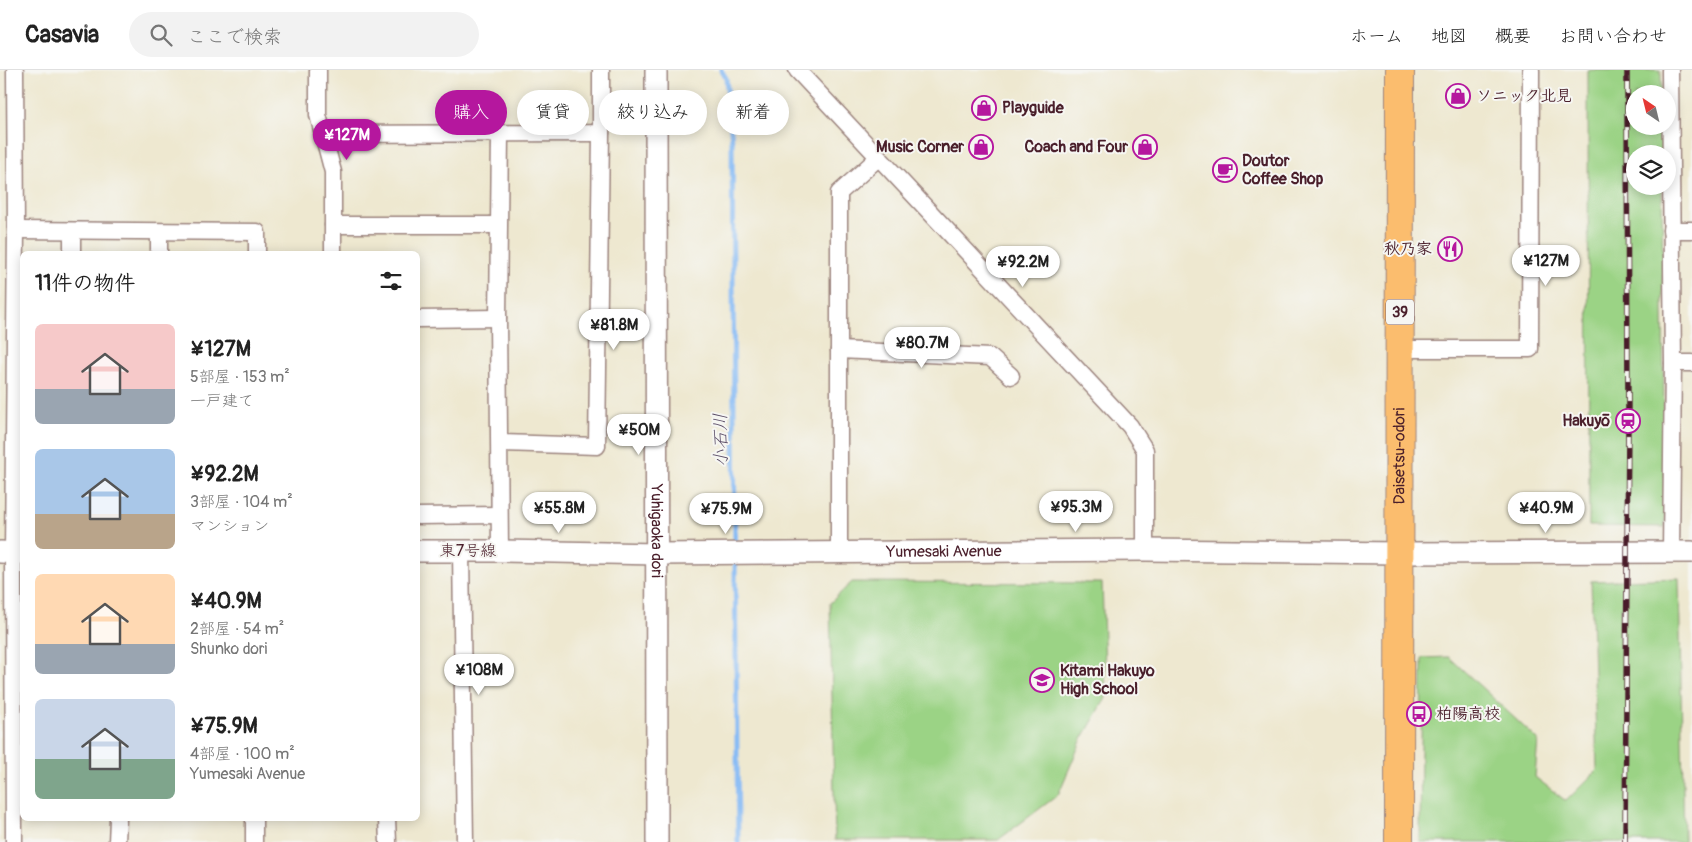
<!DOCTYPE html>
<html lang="ja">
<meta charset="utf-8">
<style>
:root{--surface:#fff;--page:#f2f2f2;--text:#222;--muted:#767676;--line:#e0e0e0;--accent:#b5179e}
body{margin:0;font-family:Pangolin,"Klee One",sans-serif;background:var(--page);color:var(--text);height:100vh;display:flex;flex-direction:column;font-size:19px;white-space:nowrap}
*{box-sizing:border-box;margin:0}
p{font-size:16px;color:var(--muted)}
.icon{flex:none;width:28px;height:28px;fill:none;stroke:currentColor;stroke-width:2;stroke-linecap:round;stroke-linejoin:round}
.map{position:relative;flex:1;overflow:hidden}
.drawer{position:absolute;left:20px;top:181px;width:400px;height:570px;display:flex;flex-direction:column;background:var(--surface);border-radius:8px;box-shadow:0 2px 12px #0003}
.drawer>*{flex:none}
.guide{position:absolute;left:435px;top:20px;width:475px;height:45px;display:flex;gap:10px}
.needle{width:32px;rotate:325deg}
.controls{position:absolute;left:1626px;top:15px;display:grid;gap:10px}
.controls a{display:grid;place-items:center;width:50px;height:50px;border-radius:50%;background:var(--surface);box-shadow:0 2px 12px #0003;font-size:25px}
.price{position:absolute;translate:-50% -42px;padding:0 11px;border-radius:18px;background:#fff;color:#222;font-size:16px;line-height:32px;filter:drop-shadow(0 1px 2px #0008)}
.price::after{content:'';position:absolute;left:50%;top:30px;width:15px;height:11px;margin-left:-8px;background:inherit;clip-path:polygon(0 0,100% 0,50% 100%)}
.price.active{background:var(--accent);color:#fff}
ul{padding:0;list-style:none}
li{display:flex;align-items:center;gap:15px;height:125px;padding:0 15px}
li span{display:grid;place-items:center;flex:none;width:140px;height:100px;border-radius:8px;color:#555}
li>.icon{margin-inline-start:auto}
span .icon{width:60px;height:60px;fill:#fffc;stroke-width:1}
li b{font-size:21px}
h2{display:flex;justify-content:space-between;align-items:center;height:60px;padding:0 15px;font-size:21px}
.chip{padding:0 18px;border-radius:22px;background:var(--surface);box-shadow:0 2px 12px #0003;font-size:18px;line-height:45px}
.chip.active{background:var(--accent);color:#fff}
header{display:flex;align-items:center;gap:30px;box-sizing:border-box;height:70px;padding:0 25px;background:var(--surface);border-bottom:1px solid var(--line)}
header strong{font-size:24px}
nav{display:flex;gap:28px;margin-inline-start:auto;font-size:18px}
.search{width:350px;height:45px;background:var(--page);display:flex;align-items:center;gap:12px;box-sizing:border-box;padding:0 18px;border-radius:28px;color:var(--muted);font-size:19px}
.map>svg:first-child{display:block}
</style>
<header>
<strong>Casavia</strong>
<div class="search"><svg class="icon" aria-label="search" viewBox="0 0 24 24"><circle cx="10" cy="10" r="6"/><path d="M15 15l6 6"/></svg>ここで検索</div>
<nav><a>ホーム</a><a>地図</a><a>概要</a><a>お問い合わせ</a></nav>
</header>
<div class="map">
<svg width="1692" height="772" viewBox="0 0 1692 772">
<rect width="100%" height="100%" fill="#f6f6f2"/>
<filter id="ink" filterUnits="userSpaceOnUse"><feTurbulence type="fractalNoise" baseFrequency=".02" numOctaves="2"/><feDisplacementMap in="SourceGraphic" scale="10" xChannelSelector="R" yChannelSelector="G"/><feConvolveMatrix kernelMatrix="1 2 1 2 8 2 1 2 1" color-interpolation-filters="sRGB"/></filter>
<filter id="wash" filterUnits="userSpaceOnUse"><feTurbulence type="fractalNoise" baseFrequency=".0096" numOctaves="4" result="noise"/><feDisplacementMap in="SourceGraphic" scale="20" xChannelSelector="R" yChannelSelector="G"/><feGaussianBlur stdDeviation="1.12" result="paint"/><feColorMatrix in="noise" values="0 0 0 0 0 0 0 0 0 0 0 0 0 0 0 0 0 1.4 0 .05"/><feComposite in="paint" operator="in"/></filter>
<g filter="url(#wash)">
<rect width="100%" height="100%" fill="#eee8d0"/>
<!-- green -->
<g fill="#9bd385" stroke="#727958">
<polygon points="1588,0 1661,0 1661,24 1635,24 1635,56 1661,56 1662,84 1635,84 1635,116 1662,116 1665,457 1589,456"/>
<polygon points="1679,508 1684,772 1420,772 1422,588 1449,587 1538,670 1535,707 1566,731 1597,700 1591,511"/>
<polygon points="852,512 1102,513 1106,628 1081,671 1058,725 998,770 835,770 830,533"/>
</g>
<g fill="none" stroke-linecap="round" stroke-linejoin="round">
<!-- stream -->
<g stroke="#87bbf5" stroke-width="5">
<polyline points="721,0 726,8 732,72 735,479"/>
<polyline points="735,488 738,772"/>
</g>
</g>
</g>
<g filter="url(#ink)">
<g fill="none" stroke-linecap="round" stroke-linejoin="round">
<defs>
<g id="minor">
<polyline points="318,0 318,45 333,102 333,184"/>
<polyline points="797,0 1130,356 1145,380 1145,480"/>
<polyline points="1670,0 1673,293 1671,482"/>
<polyline points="324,64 601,63 601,0"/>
<polyline points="500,64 498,248 500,481"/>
<polyline points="333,155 498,155"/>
<polyline points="16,160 257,162 257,184"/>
<polyline points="1671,160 1692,160"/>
<polyline points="72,184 72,161"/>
<polyline points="159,184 159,162"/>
<polyline points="418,249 498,248"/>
<polyline points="1400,279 1530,279 1531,0"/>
<polyline points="839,280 990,287 1011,306"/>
<polyline points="1673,293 1692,293"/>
<polyline points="500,373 597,376 601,63"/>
<polyline points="418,446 499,445"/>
<polyline points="461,481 465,772"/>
<polyline points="839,482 839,123 879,87"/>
<polyline points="387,749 388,772"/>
<polyline points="14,772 13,483 16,160 15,0"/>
<polyline points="117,772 118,749"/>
<polyline points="254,772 254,749"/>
</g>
<g id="tertiary">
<path id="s1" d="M656,0L657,772"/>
<path id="s2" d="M418,481H500L658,484L1145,480L1400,483L1692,482"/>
<polyline points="0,482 22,483"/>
</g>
<g id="trunk">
<path id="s3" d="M1399,772L1400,0"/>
</g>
</defs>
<!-- minor casing -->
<use href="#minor" stroke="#9c847e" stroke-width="19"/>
<!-- tertiary casing -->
<use href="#tertiary" stroke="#9c847e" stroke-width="24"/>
<!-- trunk casing -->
<use href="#trunk" stroke="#9c847e" stroke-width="30"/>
<!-- minor -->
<use href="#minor" stroke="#fff" stroke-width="16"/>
<!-- tertiary -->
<use href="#tertiary" stroke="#fff" stroke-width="21"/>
<!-- trunk -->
<use href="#trunk" stroke="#fbbd6e" stroke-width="28"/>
<defs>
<polyline id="rail" points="1625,772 1628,351 1627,0"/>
</defs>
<!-- rail casing -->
<use href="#rail" stroke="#4a1f2b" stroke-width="5.5"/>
<!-- rail -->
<use href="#rail" stroke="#f6f6f2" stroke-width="4" stroke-dasharray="11" stroke-linecap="butt"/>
</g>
</g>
<!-- icons -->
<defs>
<symbol id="shop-ring" viewBox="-11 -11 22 22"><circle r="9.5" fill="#f6f6f2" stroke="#b5179e" stroke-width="1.5"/><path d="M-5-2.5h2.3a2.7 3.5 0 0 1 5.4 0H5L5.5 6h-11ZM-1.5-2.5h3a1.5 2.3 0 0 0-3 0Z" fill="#b5179e"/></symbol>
<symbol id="cafe-ring" viewBox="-11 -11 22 22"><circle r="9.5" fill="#f6f6f2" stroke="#b5179e" stroke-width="1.5"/><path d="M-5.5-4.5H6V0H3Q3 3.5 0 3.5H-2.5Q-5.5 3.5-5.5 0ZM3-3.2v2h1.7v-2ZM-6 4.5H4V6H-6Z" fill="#b5179e"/></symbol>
<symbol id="restaurant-ring" viewBox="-11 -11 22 22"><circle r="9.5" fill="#f6f6f2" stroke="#b5179e" stroke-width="1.5"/><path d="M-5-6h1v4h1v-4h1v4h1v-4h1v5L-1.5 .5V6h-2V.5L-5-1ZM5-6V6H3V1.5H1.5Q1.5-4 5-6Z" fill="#b5179e"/></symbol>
<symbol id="station-ring" viewBox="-11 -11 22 22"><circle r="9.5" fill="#f6f6f2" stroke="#b5179e" stroke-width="1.5"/><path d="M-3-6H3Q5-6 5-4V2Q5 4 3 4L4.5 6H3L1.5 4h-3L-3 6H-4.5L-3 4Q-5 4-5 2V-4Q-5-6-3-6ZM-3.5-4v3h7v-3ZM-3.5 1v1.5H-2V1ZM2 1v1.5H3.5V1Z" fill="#b5179e"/></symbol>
<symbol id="school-ring" viewBox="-11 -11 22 22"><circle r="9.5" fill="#f6f6f2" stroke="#b5179e" stroke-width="1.5"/><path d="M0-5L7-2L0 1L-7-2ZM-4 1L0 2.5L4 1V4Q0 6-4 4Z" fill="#b5179e"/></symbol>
<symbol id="bus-ring" viewBox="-11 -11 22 22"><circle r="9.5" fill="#f6f6f2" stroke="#b5179e" stroke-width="1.5"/><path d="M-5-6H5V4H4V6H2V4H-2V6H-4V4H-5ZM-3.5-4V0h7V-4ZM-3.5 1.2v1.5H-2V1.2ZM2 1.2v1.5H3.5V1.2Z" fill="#b5179e"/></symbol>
</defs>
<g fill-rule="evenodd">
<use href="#shop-ring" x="1444" y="12" width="28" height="28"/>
<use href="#shop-ring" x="970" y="24" width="28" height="28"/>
<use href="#shop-ring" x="967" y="63" width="28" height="28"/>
<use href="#shop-ring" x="1131" y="63" width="28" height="28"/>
<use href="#cafe-ring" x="1211" y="86" width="28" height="28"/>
<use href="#restaurant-ring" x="1436" y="165" width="28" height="28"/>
<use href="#station-ring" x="1614" y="337" width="28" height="28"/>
<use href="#school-ring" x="1028" y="596" width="28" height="28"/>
<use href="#bus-ring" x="1405" y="630" width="28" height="28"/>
</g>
<g text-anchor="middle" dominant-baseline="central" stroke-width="4" stroke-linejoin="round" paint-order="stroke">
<!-- shield labels -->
<rect fill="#f6f6f2" stroke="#7e6067" stroke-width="1" x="1386" y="229.5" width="28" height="25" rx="4"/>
<g font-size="15" font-weight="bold" fill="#4a1f2b">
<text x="1400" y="242">39</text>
</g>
<!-- poi labels -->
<g font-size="16" font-weight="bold" fill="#4a1f2b" stroke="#f6f6f2" text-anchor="start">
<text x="1476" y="26">ソニック北見</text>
<text x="1002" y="38">Playguide</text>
<text x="964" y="77" text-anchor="end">Music Corner</text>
<text x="1128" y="77" text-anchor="end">Coach and Four</text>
<text x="1242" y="91">Doutor<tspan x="1242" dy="18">Coffee Shop</tspan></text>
<text x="1432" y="179" text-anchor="end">秋乃家</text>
<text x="1610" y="351" text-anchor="end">Hakuyō</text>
<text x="1060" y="601">Kitami Hakuyo<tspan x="1060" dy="18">High School</tspan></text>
<text x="1436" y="644">柏陽高校</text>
</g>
<!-- street labels -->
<g font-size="16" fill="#4a1f2b" stroke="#f6f6f2">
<text stroke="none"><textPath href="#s3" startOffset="386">Daisetsu-odori</textPath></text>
<text stroke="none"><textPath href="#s1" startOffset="461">Yuhigaoka dori</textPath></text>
<text x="468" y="481">東7号線</text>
<text stroke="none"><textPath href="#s2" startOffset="526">Yumesaki Avenue</textPath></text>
</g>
<!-- water labels -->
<g font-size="18" font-style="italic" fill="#5c4e68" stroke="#f6f6f2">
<text transform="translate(721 370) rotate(-91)">小石川</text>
</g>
</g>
</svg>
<div class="controls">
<a><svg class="needle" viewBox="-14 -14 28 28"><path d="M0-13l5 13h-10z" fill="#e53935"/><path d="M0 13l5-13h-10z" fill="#767676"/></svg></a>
<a><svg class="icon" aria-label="layers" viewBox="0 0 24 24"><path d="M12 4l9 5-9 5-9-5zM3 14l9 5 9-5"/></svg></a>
</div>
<b class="price active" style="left:347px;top:91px">¥127M</b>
<b class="price" style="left:1546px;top:217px">¥127M</b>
<b class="price" style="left:1023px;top:218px">¥92.2M</b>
<b class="price" style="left:614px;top:281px">¥81.8M</b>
<b class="price" style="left:922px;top:299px">¥80.7M</b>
<b class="price" style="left:639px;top:386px">¥50M</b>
<b class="price" style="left:1076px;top:463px">¥95.3M</b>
<b class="price" style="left:559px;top:464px">¥55.8M</b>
<b class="price" style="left:1546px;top:464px">¥40.9M</b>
<b class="price" style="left:726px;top:465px">¥75.9M</b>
<b class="price" style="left:479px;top:626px">¥108M</b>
<div class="guide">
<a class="chip active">購入</a>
<a class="chip">賃貸</a>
<a class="chip">絞り込み</a>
<a class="chip">新着</a>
</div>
<section class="drawer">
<h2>11件の物件<svg class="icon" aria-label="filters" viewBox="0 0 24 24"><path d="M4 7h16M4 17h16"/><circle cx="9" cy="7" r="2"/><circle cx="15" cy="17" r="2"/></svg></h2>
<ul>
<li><span style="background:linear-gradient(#f6c9c9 65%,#9aa5b1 0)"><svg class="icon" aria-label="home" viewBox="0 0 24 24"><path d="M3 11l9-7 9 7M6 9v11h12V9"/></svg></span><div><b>¥127M</b><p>5部屋 · 153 m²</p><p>一戸建て</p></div></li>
<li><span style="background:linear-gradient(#a9c7e8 65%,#b9a48a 0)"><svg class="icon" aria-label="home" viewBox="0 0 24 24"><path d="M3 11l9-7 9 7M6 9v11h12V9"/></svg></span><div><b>¥92.2M</b><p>3部屋 · 104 m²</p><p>マンション</p></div></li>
<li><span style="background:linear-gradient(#ffd9b3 70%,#9aa5b1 0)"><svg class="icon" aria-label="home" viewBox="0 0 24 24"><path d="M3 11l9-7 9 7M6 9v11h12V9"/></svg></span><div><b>¥40.9M</b><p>2部屋 · 54 m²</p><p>Shunko dori</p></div></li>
<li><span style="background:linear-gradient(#c9d6e8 60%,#7fa58c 0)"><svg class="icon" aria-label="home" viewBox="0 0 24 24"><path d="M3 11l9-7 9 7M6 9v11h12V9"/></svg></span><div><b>¥75.9M</b><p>4部屋 · 100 m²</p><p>Yumesaki Avenue</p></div></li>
</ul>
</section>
</div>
